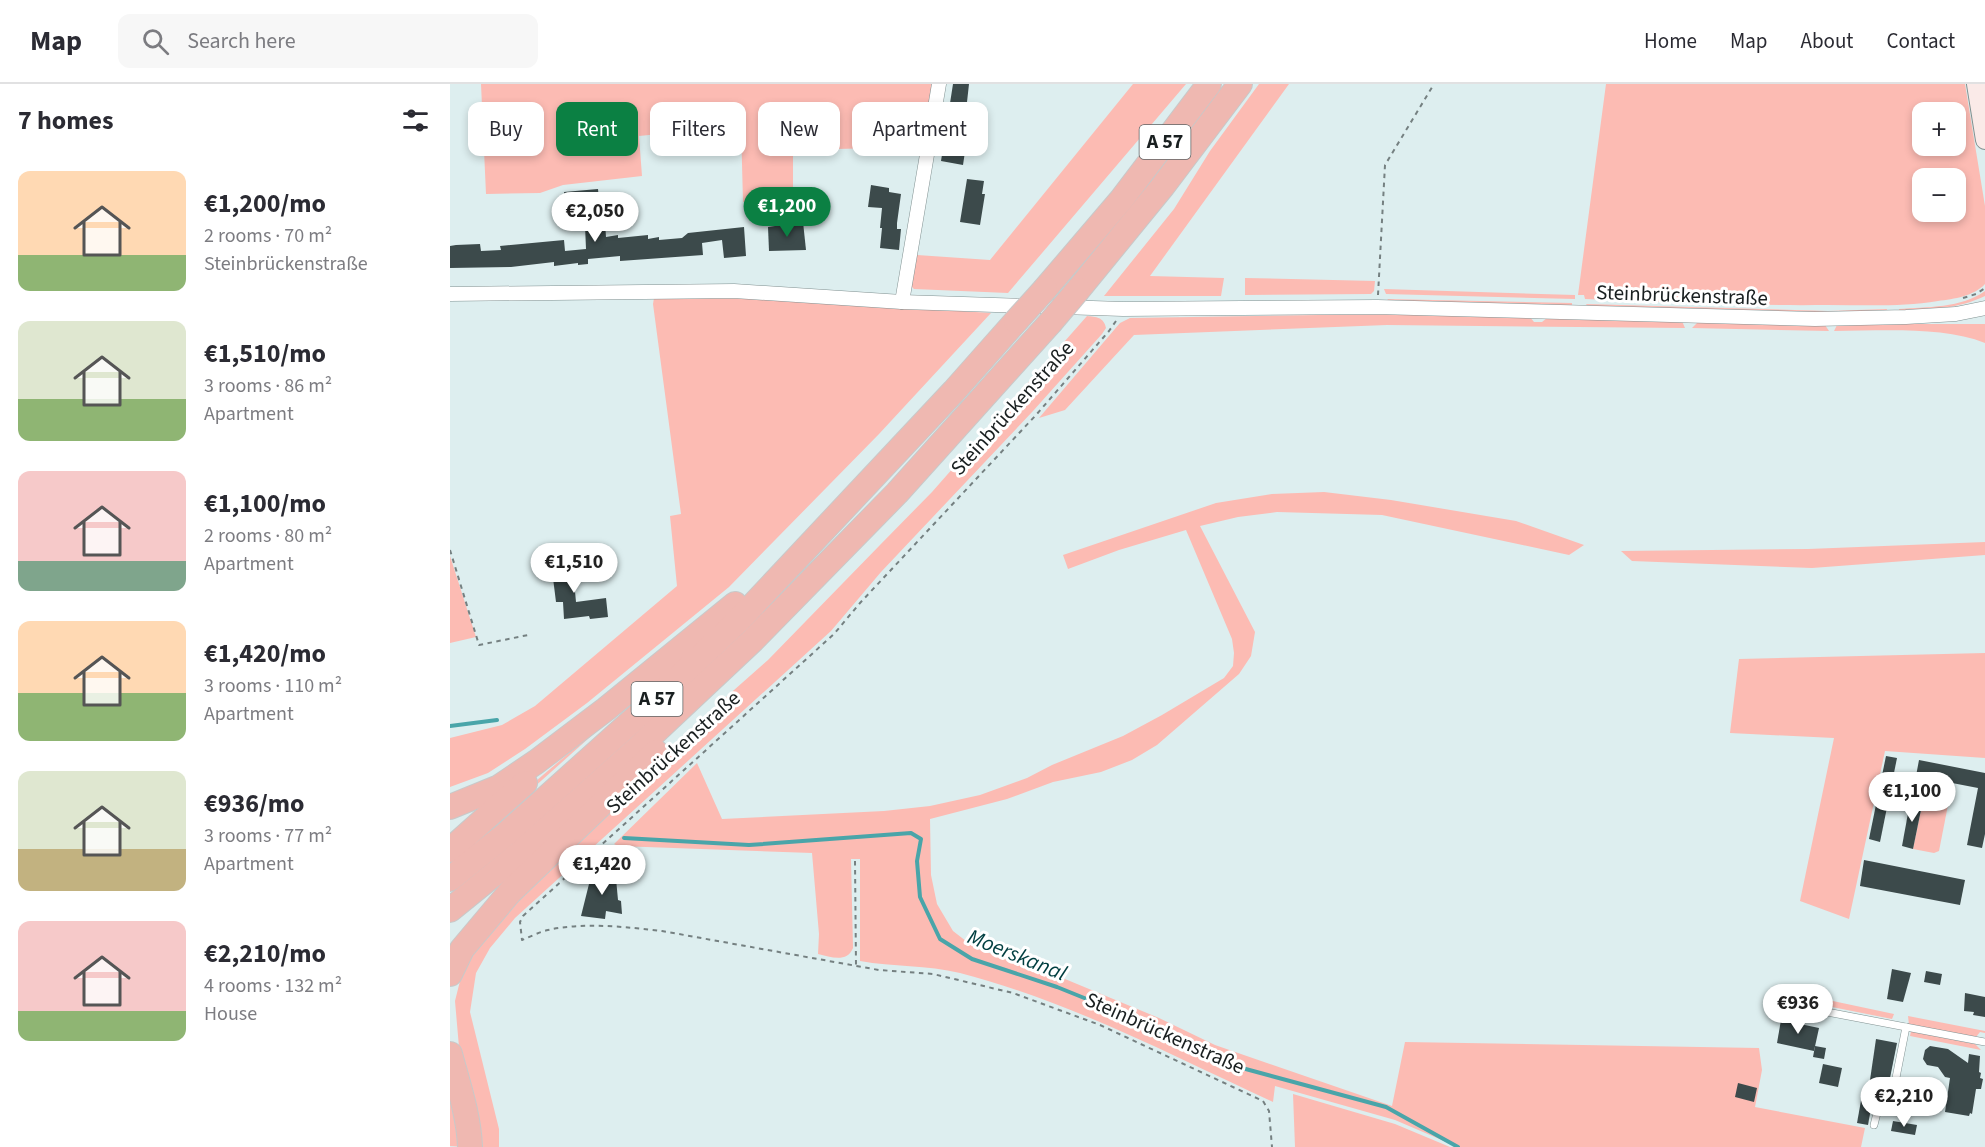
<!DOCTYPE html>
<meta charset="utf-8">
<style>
:root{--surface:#fff;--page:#f7f7f7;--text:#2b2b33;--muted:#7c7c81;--line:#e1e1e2;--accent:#0b8043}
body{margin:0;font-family:"Source Sans 3",sans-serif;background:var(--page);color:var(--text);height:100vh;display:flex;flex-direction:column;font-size:22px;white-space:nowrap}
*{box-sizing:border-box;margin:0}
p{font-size:20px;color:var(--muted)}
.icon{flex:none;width:33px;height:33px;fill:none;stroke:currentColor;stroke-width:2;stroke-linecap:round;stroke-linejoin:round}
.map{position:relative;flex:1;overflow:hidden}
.panel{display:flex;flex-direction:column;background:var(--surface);width:450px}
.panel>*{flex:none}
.banner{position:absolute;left:18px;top:18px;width:570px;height:54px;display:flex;gap:12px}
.controls{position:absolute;left:1462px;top:18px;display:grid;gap:12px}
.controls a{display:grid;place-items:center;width:54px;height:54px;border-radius:12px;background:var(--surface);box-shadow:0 3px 9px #0003;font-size:30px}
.price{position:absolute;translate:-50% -51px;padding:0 14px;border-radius:21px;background:#fff;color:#222;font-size:20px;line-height:39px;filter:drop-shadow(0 2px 3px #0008)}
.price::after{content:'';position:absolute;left:50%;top:36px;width:18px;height:14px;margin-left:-9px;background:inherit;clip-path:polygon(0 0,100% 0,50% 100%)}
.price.current{background:var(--accent);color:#fff}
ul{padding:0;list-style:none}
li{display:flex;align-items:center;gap:18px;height:150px;padding:0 18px}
li span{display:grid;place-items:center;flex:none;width:168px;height:120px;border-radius:12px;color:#555}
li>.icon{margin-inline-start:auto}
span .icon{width:72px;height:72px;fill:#fffc;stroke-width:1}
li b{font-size:26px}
h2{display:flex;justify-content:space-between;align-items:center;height:72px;padding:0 18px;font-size:26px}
.chip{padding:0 21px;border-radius:12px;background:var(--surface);box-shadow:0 3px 9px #0003;font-size:21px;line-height:54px}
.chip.current{background:var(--accent);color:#fff}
header{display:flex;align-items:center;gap:36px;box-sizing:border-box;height:84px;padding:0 30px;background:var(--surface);border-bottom:2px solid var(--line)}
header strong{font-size:28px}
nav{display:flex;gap:33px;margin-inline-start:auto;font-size:21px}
.search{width:420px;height:54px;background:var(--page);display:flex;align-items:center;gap:15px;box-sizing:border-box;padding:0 21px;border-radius:12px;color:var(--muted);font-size:22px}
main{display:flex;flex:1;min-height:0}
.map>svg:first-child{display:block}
</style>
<header>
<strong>Map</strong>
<div class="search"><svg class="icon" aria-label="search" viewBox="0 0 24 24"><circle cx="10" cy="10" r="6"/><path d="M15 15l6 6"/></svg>Search here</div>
<nav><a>Home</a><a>Map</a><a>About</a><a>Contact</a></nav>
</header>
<main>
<section class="panel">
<h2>7 homes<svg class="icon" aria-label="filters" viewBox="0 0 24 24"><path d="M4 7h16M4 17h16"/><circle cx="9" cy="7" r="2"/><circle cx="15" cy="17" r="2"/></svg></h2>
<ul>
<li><span style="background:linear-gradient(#ffd9b3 70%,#8fb573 0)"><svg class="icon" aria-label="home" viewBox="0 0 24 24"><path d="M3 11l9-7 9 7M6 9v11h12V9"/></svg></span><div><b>€1,200/mo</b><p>2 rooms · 70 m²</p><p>Steinbrückenstraße</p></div></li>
<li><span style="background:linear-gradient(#dfe7d0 65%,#8fb573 0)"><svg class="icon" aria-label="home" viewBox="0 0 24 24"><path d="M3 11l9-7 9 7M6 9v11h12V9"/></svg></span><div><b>€1,510/mo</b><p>3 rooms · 86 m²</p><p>Apartment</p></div></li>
<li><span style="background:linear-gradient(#f6c9c9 75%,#7fa58c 0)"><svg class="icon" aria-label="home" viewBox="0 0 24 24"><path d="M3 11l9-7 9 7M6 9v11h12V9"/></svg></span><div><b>€1,100/mo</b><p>2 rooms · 80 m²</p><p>Apartment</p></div></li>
<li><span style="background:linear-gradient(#ffd9b3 60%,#8fb573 0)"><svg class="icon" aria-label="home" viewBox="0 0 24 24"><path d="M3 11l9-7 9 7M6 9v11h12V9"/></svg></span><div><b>€1,420/mo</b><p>3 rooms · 110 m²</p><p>Apartment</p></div></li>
<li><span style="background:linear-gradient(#dfe7d0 65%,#c2b280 0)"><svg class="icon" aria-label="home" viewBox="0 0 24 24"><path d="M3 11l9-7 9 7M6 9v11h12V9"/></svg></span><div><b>€936/mo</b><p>3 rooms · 77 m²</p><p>Apartment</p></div></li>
<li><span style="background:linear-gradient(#f6c9c9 75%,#8fb573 0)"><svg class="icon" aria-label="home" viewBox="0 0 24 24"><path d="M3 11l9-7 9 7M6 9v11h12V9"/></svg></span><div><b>€2,210/mo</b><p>4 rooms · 132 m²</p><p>House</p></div></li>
</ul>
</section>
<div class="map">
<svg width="1535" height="1063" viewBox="0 0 1535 1063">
<rect width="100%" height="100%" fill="#ddeeef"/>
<!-- green -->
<g fill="#fcbbb3" fill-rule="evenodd">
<polygon points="31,0 482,0 472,63 343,66 343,113 293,118 291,42 189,52 192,92 113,101 90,109 36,110"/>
<polygon points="683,0 736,0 558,209 464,205 461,202 467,171 540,176"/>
<polygon points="809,0 839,0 700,192 774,194 771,212 654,212 724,125 760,67"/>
<path d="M1156,0H1515L1535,122V200C1524,212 1504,215 1488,217C1452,223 1415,221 1378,221C1297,222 1216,218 1135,215L1134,211H1128ZM1506,28V62H1473V28ZM1506,94V128H1473V94Z"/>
<polygon points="795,194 925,197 924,207 921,210 795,211"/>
<polygon points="934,205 1125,211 1125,215 936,210"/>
<path d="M1535,207V212C1508,225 1478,226 1449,227V225C1476,223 1512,224 1535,207Z"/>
<polygon points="291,213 541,229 429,350 279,503 137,619 75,665 38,689 0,703 0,654 52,641 85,622 227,502 220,432 231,430 203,220 204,214"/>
<polygon points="937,215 1122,219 1122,222 941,218"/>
<polygon points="1136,220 1378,227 1437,225 1436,228 1368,230 1138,223"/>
<polygon points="934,230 1080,233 1084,238 1092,238 1097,234 1232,237 1235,244 937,241 684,251 615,326 589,334 670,239 680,234"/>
<path d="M637,232C646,233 654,233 656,244L652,250L583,327L431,488L381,547L65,834L40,864L26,889L20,928L49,1045V1063H31L9,963L5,917L11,893L20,871L43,838L275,614L318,576L430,461L482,408Z"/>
<polygon points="1248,238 1375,241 1379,247 1242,244"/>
<path d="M1462,240H1535V259C1493,242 1429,247 1384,247L1387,241Z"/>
<path d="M874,408L941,416L1066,437L1134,461L1119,471L932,431L827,428L788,433L750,442L805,548L801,572L789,590L707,661L682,676L651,688L603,698L557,715L480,735L481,791L487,820L503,847L525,864L615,895L709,934L765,961L942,1022L955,958L1309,964L1312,986L1305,1023L1415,1044L1411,1063H1008L945,1036L825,1002L823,1018C721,971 619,917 510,889C477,881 443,883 410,877V775H401L403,864C397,879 381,873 368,870L369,850L362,769L168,762L164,760L247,679L272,735L434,727L480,722L530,711L577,694L602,681L673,652L712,631L774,594L783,582L784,569L782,555L736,446L669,466L618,485L613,471L766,419L822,410Z"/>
<polygon points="1535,458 1535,471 1362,484 1182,477 1171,467 1358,465"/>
<polygon points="0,472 26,553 0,559"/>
<polygon points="1535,569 1535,674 1435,667 1399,835 1350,817 1384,654 1280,649 1289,575"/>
<polygon points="188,610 52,732 59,720"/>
<polygon points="1473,716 1498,721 1489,767 1484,769 1463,765"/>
<polygon points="1364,913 1444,930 1442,935 1362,919"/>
<polygon points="1458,932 1535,947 1535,949 1530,948 1526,953 1459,941"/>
<polygon points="1461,947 1525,960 1531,966 1460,952"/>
<polygon points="0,989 15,1063 0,1062"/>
<polygon points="843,1010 945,1040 1000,1063 845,1063"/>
</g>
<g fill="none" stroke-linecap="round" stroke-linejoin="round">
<!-- stream -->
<g stroke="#49a5a9" stroke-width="4">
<polyline points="0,642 47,636"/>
<polyline points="174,754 299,761 461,749 471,755 467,777 470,813 490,855 522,875 607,903 659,924 716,953 792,984 936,1023 1008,1063"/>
</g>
</g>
<!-- building -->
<g fill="#3c4a4b">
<polygon points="503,0 519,0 516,27 523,28 521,37 525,39 522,62 516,61 513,81 491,77"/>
<polygon points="517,95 534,97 532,110 535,110 530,141 510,138"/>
<polygon points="421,101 439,104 439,108 451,110 447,139 447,145 451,145 449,166 430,164 432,144 430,144 432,124 418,123"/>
<polygon points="148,105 150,126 154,125 156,153 168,151 168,154 198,151 198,155 209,153 209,156 232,154 238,149 294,143 296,172 274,174 272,156 252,159 253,171 170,177 170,172 138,175 138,180 128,181 128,179 104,182 104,178 61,183 0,184 0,162 6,161 30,160 31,167 51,166 50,162 114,156 115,167 136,165 135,141 117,142 114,108"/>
<polygon points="353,138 356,166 319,167 318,143"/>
<polygon points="122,475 126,518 156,514 158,533 140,535 139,532 114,535 113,518 106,518 101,478"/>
<polygon points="1436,672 1447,674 1430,758 1419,755"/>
<polygon points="1469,676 1535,689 1535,750 1532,764 1517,761 1528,704 1466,692"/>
<polygon points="1461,713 1473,716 1463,765 1452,762"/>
<polygon points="1414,776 1515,796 1510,821 1410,802"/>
<polygon points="154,784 165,784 168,816 171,817 172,830 156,827 155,835 131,832 140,796 142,797 143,793 154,795"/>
<polygon points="1442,885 1461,889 1453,918 1437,915"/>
<polygon points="1476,887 1492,890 1490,901 1474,898"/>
<polygon points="1515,909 1535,913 1535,933 1523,931 1524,928 1514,927"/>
<polygon points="1331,936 1369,944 1364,967 1327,959"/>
<polygon points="1426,955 1447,959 1439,999 1420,996"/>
<polygon points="1365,962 1376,964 1374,975 1363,973"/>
<polygon points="1480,962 1498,965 1518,979 1519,970 1530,972 1529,988 1531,989 1530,994 1533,995 1531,1005 1526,1005 1522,1030 1520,1029 1519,1032 1495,1028 1500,994 1495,993 1488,983 1477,981 1473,975 1475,966"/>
<polygon points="1373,980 1392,984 1388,1003 1369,999"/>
<polygon points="1288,999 1307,1004 1304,1018 1285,1013"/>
<polygon points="1412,1011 1423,1013 1418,1041 1407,1039"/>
<polygon points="1443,1037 1467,1041 1465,1051 1441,1047"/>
</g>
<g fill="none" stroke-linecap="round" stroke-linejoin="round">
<defs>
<g id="lane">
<polyline points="1361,925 1535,958"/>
<polyline points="1424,1041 1430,1017 1441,1019 1456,943"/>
</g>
<g id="street">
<polyline points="0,210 284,207 452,218 673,225 927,223 1365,235 1456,233 1506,230 1535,224"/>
<polyline points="452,218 489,0"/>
</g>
<polyline id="secondary" points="1526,0 1535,56"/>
<g id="highway">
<polyline points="595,205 671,116 759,0"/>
<polyline points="628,206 713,102 790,0"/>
<polyline points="0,723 49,703 86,678 156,625 285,520"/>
<polyline points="0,766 75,699"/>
<polyline points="0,795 56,750 201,620 289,536 504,307 566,237"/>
<polyline points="0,826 70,769 188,664 303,556 447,409 600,239"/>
<polyline points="0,890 12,865 60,808 206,668"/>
<path d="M0,970C8,1000 19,1032 20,1063"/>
</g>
</defs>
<!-- lane casing -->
<use href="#lane" stroke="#819191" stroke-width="8"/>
<!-- street casing -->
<use href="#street" stroke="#819191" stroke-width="15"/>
<!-- secondary casing -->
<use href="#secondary" stroke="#819191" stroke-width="20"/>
<!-- highway casing -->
<use href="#highway" stroke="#c8c9c9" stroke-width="26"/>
<!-- path -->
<g stroke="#758081" stroke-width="2" stroke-dasharray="4.5 4.5" stroke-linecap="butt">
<polyline points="928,211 935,81 984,0"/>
<polyline points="1513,214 1526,210 1535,204"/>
<path d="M666,237L659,247L586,331L410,519L384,550L73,832L70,838L72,856C80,853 89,848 98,846C132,838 178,843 212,847L429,886L483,890L563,909L650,941L813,1017L819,1027L822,1063"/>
<polyline points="0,466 29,561 78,551"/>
<polyline points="405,777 406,881"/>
</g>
<!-- lane -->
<use href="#lane" stroke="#fff" stroke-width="7"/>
<!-- street -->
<use href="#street" stroke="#fff" stroke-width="14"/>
<!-- secondary -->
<use href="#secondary" stroke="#faeae8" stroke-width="18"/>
<!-- highway -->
<use href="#highway" stroke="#efb8b1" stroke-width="24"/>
<defs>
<g id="highway-bridge">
<polyline points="566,237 595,205"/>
<polyline points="600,239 628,206"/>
</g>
</defs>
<!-- highway-bridge casing -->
<use href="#highway-bridge" stroke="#c8c9c9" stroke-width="26" stroke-linecap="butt"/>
<!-- highway-bridge -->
<use href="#highway-bridge" stroke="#efb8b1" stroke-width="24"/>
</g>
<g text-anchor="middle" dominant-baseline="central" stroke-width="6" stroke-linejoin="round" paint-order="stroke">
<!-- shield labels -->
<g fill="#fff" stroke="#5e6263" stroke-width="1.5">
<rect x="689.5" y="41" width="51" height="34" rx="4.5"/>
<rect x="181.5" y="598" width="51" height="34" rx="4.5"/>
</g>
<g font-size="20" font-weight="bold" fill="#191f20">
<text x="715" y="58">A 57</text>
<text x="207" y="615">A 57</text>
</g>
<!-- street labels -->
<g font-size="21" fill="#191f20" stroke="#fff">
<text transform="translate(1232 211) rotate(2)">Steinbrückenstraße</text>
<text transform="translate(562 324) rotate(-48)">Steinbrückenstraße</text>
<text transform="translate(223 668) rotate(-42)">Steinbrückenstraße</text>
<text transform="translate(715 949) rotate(24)">Steinbrückenstraße</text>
</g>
<!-- water labels -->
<g font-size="22" font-style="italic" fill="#003e40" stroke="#fff">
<text transform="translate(567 871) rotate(22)">Moerskanal</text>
</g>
</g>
</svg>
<div class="controls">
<a>+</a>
<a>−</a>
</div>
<b class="price current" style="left:337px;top:154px">€1,200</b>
<b class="price" style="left:145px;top:159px">€2,050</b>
<b class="price" style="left:124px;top:510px">€1,510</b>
<b class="price" style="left:1462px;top:739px">€1,100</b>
<b class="price" style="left:152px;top:812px">€1,420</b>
<b class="price" style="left:1348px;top:951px">€936</b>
<b class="price" style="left:1454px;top:1044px">€2,210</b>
<div class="banner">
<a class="chip">Buy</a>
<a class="chip current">Rent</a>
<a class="chip">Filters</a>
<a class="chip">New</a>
<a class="chip">Apartment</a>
</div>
</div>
</main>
